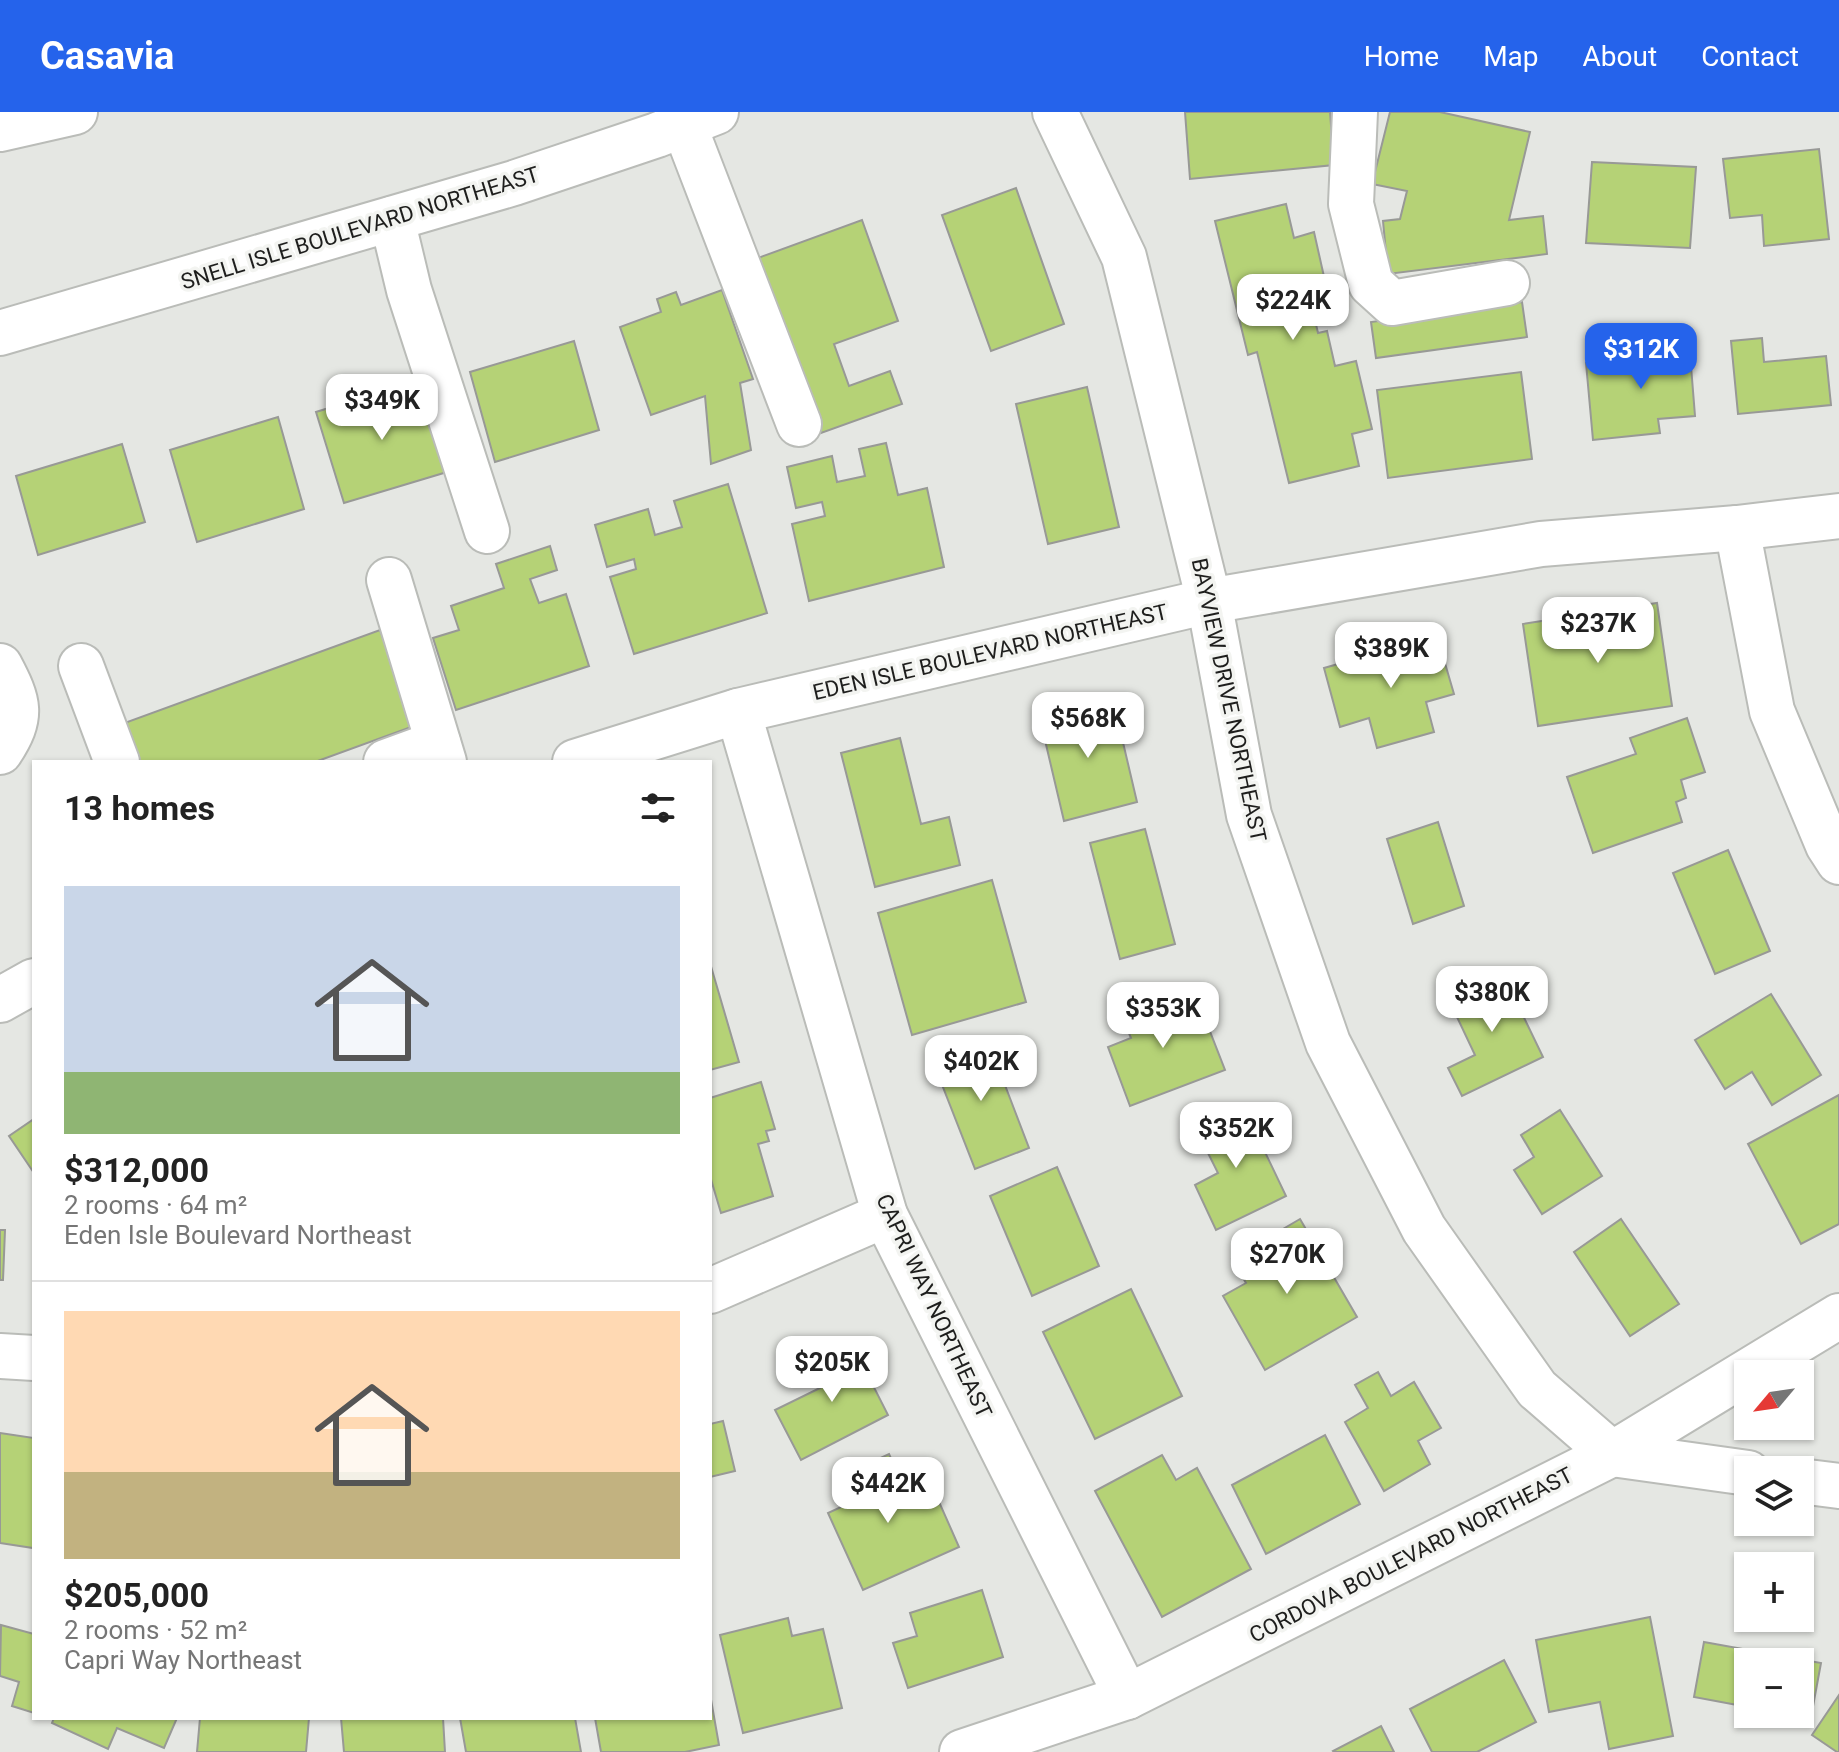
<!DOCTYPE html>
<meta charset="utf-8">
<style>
:root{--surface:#fff;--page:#f6f6f6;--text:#222;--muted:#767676;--line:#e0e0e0;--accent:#2563eb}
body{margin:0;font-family:Roboto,sans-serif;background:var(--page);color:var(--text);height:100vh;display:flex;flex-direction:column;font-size:30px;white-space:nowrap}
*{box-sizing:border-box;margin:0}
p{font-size:26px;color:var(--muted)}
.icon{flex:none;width:44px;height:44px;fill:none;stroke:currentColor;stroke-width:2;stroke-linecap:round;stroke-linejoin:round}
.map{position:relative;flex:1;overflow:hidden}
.details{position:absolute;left:32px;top:648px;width:680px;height:960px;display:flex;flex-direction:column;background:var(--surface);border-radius:0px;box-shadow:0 2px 6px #0004}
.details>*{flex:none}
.needle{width:52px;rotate:241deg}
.buttons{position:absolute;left:1734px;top:1248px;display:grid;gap:16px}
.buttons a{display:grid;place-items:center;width:80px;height:80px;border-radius:0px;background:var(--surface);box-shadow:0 2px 6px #0004;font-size:40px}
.price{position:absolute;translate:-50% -68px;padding:0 18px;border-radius:16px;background:#fff;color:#222;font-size:26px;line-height:52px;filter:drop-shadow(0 2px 4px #0008)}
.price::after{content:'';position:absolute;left:50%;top:48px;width:24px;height:18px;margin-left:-12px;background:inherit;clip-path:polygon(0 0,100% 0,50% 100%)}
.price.active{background:var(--accent);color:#fff}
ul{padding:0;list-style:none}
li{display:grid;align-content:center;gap:16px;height:424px;padding:0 32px}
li+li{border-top:2px solid var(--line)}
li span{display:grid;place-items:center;height:248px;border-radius:0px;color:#555}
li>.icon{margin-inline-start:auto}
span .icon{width:144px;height:144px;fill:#fffc;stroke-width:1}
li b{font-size:34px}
h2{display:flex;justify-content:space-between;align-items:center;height:96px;padding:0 32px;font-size:34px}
header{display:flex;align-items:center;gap:48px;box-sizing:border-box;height:112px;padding:0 40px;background:var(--accent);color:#fff}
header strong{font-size:38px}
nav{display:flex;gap:44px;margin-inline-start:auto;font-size:28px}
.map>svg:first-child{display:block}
</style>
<header>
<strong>Casavia</strong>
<nav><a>Home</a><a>Map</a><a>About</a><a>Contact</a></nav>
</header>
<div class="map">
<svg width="1839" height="1640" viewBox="0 0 1839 1640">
<rect width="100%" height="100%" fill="#e5e7e3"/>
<!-- building -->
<g fill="#b5d276" stroke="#989996" stroke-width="2">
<polygon points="1185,0 1330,0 1334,53 1190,67"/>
<polygon points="1390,0 1440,0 1530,20 1509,108 1543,104 1547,142 1388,162 1383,109 1400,107 1407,79 1372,72"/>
<polygon points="1819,37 1829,127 1764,134 1762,103 1730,106 1723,47"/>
<polygon points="1592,50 1696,55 1690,136 1586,131"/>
<polygon points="1016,76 1064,212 991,239 942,103"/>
<polygon points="1286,92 1294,126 1314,120 1329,187 1311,191 1318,221 1327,219 1335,254 1356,249 1372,317 1352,322 1359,354 1289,371 1257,240 1248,243 1215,109"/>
<polygon points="862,108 898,209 834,232 849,274 890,259 902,292 821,321 758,146"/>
<polygon points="722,178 753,267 740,271 751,338 711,352 705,284 651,303 620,215 661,200 657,187 676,180 681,193"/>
<polygon points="1522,190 1527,225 1376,246 1371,210"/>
<polygon points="1762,226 1764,250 1826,244 1831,293 1738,302 1731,229"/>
<polygon points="574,229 599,318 495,350 470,260"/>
<polygon points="1689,229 1695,304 1658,307 1660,321 1593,328 1586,251 1634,247 1633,234"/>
<polygon points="1521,260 1532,347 1388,366 1377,278"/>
<polygon points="419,268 447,360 344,391 316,300"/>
<polygon points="1087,275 1119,415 1048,432 1016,292"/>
<polygon points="278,305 304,397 197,430 170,338"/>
<polygon points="886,331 898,383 927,376 944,455 809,489 792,412 825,404 822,390 796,396 787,355 832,344 837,370 865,364 859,337"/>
<polygon points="122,332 145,410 38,443 16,364"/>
<polygon points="728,372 767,501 634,542 610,465 636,457 634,447 607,455 595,413 648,397 655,423 682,415 674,389"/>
<polygon points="550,434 557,458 530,467 539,491 566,482 589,554 456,598 433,526 459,518 451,494 504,476 496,452"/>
<polygon points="1657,491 1672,594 1538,614 1523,512"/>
<polygon points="380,518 414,614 315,650 132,650 119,613"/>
<polygon points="1437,524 1454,582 1426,590 1434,620 1377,636 1369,606 1340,615 1324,556"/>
<polygon points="1113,588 1137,690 1064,709 1040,607"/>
<polygon points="1687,606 1705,660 1681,668 1686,686 1676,690 1682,710 1593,741 1567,665 1636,642 1630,626"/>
<polygon points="900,626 921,712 949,705 960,753 875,775 841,641"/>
<polygon points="1438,710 1464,794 1413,812 1387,727"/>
<polygon points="1145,717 1175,832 1120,847 1090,731"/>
<polygon points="1728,738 1770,839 1715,862 1673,761"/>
<polygon points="992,768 1026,890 912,923 878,801"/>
<polygon points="710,851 739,950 710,958"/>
<polygon points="1502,860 1543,945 1462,984 1448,956 1475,943 1448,886"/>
<polygon points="1166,878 1178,908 1202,899 1225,958 1130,994 1108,935 1131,926 1119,897"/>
<polygon points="1771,882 1821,963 1772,993 1752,960 1725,977 1695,928"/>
<polygon points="987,926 1029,1036 975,1057 932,947"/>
<polygon points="761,970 775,1017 766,1019 769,1029 758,1032 773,1084 721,1101 710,1064 710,986"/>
<polygon points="1839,983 1839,1112 1801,1132 1748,1032"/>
<polygon points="1243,994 1286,1084 1216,1118 1195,1073 1218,1061 1196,1017"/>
<polygon points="1560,998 1602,1064 1542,1102 1514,1058 1534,1045 1521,1023"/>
<polygon points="34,1007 34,1061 9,1024"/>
<polygon points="1057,1055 1099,1154 1032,1184 990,1084"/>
<polygon points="1300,1107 1357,1205 1265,1258 1223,1184 1246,1171 1232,1147"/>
<polygon points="1621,1107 1679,1192 1630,1224 1574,1140"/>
<polygon points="0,1118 5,1118 3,1168 0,1168"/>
<polygon points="1131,1177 1182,1284 1095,1327 1043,1220"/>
<polygon points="851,1230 888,1303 801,1348 775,1298 820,1276 808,1252"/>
<polygon points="1378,1260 1391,1284 1414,1270 1441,1316 1418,1329 1430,1352 1384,1379 1345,1310 1368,1296 1355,1273"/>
<polygon points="723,1309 735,1359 710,1365 710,1312"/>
<polygon points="0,1321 34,1326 33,1436 0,1431"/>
<polygon points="1325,1323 1360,1392 1266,1442 1232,1373"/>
<polygon points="889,1342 912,1394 936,1383 959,1435 863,1478 828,1401 852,1390 841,1364"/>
<polygon points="1162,1343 1176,1368 1197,1356 1251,1457 1162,1505 1095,1379"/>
<polygon points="982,1478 1003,1545 908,1576 893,1531 917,1524 910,1501"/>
<polygon points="1650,1505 1673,1624 1609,1637 1600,1590 1549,1600 1536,1528"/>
<polygon points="788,1506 792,1524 823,1517 842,1596 743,1621 720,1523"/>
<polygon points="1,1513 34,1522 34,1601 12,1594 19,1570 0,1564"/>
<polygon points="1704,1530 1821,1551 1811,1605 1791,1602 1800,1602 1800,1550 1748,1550 1748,1595 1694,1585"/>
<polygon points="1504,1548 1536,1610 1477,1640 1432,1640 1410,1597"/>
<polygon points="710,1582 719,1633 685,1640 601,1640 595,1606 710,1606"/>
<polygon points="1839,1583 1839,1640 1837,1640 1812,1623"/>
<polygon points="54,1606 177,1606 164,1636 117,1616 108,1637 52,1611"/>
<polygon points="200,1606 309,1606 306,1640 197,1640"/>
<polygon points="341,1606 443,1606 445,1640 344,1640"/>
<polygon points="460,1606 575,1606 581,1640 466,1640"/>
<polygon points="1381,1614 1394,1640 1334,1640 1333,1639"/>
</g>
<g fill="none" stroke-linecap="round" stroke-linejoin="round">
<defs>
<g id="minor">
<polyline points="1055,0 1124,145 1209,489 1249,703 1328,931 1424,1117 1537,1277 1612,1342 1748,1361"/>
<polyline points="1355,0 1351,92 1371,172 1392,191 1507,171"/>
<polyline points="684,13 799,312"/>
<polyline points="0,17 75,0"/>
<polyline points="392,107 409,178 487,419"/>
<polyline points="0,221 514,71 657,23 716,0"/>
<polyline points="1737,416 1772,599 1828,733 1839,750"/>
<polyline points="389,468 444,650"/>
<path d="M0,554C19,590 24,604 0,640"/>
<polyline points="81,554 117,650"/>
<polyline points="738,599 885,1103 1127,1585"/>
<polyline points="386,650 438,631"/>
<polyline points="575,650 738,599 1209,489 1541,432 1737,416 1839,404"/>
<polyline points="0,888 34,869"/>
<polyline points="710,1179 885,1103"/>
<polyline points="0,1244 34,1246"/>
<polyline points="1800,1369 1839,1374"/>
<polyline points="962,1640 1127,1585 1612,1342 1839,1204"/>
</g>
</defs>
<!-- minor casing -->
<use href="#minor" stroke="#babcb8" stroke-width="48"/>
<!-- minor -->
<use href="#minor" stroke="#fff" stroke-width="44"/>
</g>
<g text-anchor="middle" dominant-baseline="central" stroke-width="7" stroke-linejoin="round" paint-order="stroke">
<!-- street labels -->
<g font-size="22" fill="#1e1e1d" stroke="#f3f4f1">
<text transform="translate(360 116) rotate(-17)">SNELL ISLE BOULEVARD NORTHEAST</text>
<text transform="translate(990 540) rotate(-13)">EDEN ISLE BOULEVARD NORTHEAST</text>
<text transform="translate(1229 588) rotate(78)">BAYVIEW DRIVE NORTHEAST</text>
<text transform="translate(934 1194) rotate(65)">CAPRI WAY NORTHEAST</text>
<text transform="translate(1411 1443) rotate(-27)">CORDOVA BOULEVARD NORTHEAST</text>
</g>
</g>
</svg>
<div class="buttons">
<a><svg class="needle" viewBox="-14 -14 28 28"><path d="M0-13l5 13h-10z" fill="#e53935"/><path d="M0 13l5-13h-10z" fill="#767676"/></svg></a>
<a><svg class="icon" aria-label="layers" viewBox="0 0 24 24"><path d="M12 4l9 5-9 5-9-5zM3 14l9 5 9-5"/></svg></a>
<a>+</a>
<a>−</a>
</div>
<b class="price" style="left:1293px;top:230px">$224K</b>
<b class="price active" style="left:1641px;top:279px">$312K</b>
<b class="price" style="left:382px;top:330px">$349K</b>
<b class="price" style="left:1598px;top:553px">$237K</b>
<b class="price" style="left:1391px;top:578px">$389K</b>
<b class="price" style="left:1088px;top:648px">$568K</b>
<b class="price" style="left:1492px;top:922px">$380K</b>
<b class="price" style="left:1163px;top:938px">$353K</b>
<b class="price" style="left:981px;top:991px">$402K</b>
<b class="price" style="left:1236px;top:1058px">$352K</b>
<b class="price" style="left:1287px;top:1184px">$270K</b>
<b class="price" style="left:832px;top:1292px">$205K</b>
<b class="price" style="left:888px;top:1413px">$442K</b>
<section class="details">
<h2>13 homes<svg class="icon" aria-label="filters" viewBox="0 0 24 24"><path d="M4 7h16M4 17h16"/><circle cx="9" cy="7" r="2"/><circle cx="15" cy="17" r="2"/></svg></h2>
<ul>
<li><span style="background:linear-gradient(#c9d6e8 75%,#8fb573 0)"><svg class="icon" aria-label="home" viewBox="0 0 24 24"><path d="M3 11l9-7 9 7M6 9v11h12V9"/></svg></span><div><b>$312,000</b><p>2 rooms · 64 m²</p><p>Eden Isle Boulevard Northeast</p></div></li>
<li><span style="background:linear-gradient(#ffd9b3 65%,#c2b280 0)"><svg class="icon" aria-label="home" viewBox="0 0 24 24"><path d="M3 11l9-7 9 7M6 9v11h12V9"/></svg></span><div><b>$205,000</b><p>2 rooms · 52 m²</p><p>Capri Way Northeast</p></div></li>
</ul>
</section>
</div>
